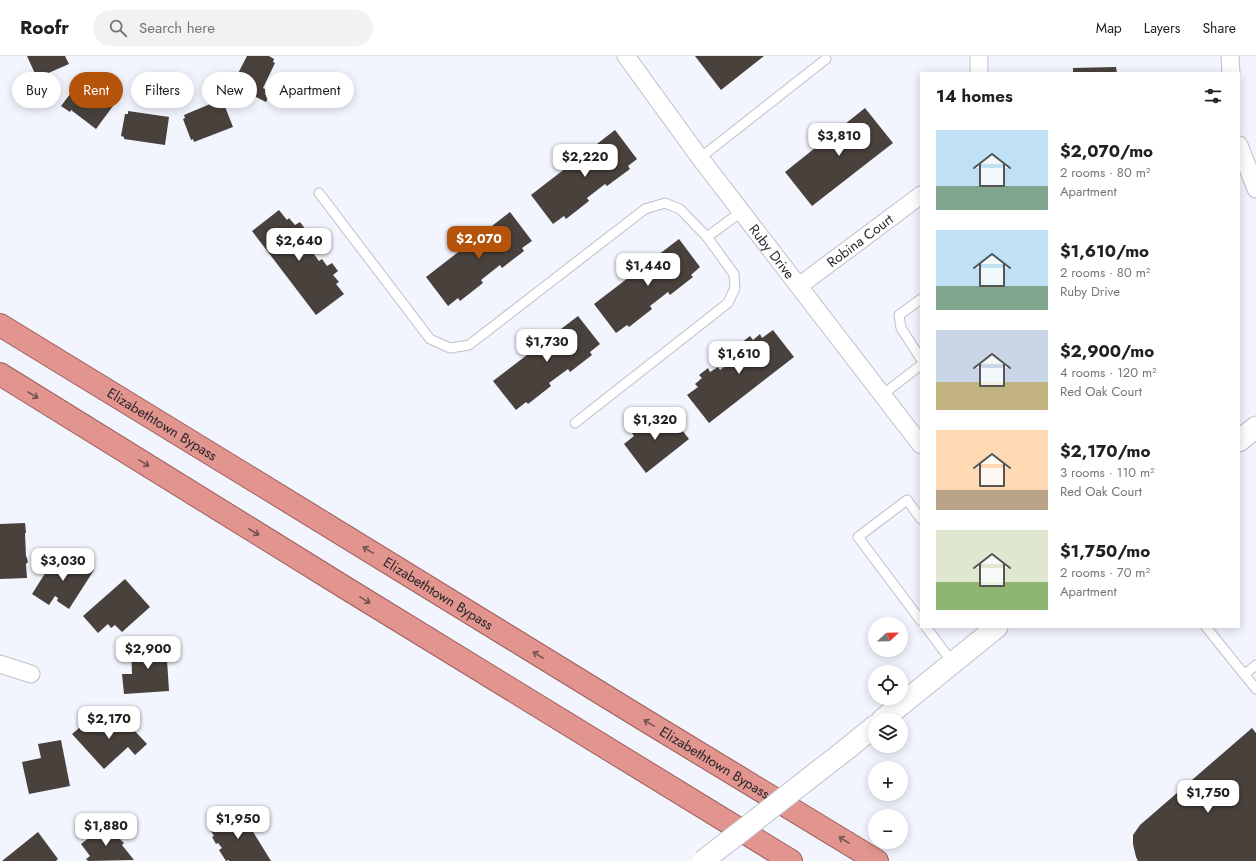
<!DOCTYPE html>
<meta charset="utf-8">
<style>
:root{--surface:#fff;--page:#f2f2f2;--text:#202124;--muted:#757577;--line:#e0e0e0;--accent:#b45309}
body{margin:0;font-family:Jost,sans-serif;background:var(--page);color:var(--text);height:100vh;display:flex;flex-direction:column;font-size:15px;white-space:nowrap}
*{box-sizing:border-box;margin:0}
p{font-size:13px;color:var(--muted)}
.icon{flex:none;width:22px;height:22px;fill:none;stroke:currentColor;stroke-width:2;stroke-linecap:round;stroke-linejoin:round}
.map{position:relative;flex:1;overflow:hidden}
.side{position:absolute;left:920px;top:16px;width:320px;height:556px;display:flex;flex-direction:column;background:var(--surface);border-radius:0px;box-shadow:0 2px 10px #0003}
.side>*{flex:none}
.top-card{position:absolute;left:12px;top:16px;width:380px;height:36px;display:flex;gap:8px}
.needle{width:26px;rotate:68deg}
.buttons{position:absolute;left:868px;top:561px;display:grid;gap:8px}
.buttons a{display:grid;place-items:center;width:40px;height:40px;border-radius:50%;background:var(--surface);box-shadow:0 2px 10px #0003;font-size:20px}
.price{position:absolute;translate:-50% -34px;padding:0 9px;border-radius:8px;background:#fff;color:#222;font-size:13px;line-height:26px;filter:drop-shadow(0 1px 2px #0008)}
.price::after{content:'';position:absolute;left:50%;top:24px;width:12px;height:9px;margin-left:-6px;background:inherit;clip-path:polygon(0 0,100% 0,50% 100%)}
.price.active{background:var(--accent);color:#fff}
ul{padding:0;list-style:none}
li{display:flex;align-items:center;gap:12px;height:100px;padding:0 16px}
li span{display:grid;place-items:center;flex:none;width:112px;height:80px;border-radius:0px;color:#555}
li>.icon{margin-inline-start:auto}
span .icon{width:48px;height:48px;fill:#fffc;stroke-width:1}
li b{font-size:17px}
h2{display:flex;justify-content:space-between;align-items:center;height:48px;padding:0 16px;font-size:17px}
.tag{padding:0 14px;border-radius:18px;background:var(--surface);box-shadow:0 2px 10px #0003;font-size:14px;line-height:36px}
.tag.active{background:var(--accent);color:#fff}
header{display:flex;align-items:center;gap:24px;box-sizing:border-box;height:56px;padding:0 20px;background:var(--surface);border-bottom:1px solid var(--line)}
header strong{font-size:19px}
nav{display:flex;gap:22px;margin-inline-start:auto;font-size:14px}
.search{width:280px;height:36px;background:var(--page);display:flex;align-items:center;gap:10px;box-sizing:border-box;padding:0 14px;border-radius:22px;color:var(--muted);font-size:15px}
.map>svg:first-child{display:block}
</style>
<header>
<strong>Roofr</strong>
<div class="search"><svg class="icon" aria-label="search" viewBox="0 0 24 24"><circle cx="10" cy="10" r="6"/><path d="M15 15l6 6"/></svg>Search here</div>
<nav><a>Map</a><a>Layers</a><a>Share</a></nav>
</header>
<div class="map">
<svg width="1256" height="805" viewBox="0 0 1256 805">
<rect width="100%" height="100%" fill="#f2f4fe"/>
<!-- building -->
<g fill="#49413c">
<polygon points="27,0 65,0 69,8 37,22"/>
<polygon points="247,0 269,0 274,3 273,6 275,7 263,32 271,36 266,46 232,29"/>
<polygon points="695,0 764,0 721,34"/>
<polygon points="1116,11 1117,17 1073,17 1073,12"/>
<polygon points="80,25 113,50 96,73 71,54 70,56 61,50"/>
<polygon points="222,43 233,71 194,86 193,83 191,84 183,63 185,62 184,59"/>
<polygon points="865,52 893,87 812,150 785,116"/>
<polygon points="128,55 169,61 165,89 124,83 124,81 121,80 125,58 128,58"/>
<polygon points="615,74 637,103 628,110 630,113 607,130 605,128 587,142 589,145 566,163 564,160 553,168 531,139"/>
<polygon points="279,154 287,164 289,162 295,169 300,166 306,174 302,177 307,184 305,186 319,205 322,203 327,210 332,207 338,215 333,219 339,226 336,228 344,238 316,259 252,175"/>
<polygon points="510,156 532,185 522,192 524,195 502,212 500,209 481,224 483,227 460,245 458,242 448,250 426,221"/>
<polygon points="679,183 700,211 691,219 693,221 670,239 668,236 650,250 652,253 629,271 627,269 616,277 594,248"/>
<polygon points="578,260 600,288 590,296 592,299 570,316 568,313 549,327 551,330 528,348 526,346 516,354 493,325"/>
<polygon points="773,274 794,301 709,367 687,339 698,331 695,328 702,322 699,319 708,312 710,316 718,311 720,314 739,299 737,296 744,291 741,287 750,280 753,284 760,278 762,282"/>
<polygon points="667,355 689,383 646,417 624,388 634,380 632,377 639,372 636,368 643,362 647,366 654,360 656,364"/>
<polygon points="25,467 26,476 25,478 26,500 27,502 28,506 26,508 27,522 0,523 0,468"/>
<polygon points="56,500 65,504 66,507 75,512 80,505 94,514 69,553 57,545 58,542 55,540 49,549 32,538"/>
<polygon points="125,523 150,551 122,576 115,569 111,572 108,568 98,577 83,560"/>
<polygon points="166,588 169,635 124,638 122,618 132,618 131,591"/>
<polygon points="117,656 147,688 135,699 128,691 104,713 72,678 85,667 93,675 109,660 111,662"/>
<polygon points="1252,672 1256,677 1256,805 1138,805 1136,801 1133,788 1133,779 1140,769"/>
<polygon points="61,684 70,730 29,738 22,706 41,702 38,688"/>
<polygon points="240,754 255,779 271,805 229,805 229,804 226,805 219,794 222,792 218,787 216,788 212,781 214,780 209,772"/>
<polygon points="106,769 117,783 119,782 124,787 122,789 134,804 88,805 86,803 90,800 81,788"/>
<polygon points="38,776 58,803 56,805 2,805"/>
</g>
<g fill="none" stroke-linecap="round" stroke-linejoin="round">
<defs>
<g id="service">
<polyline points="700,102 826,3"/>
<polyline points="319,137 430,283 450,292 469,289 645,153 665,147 680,153 707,181"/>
<polyline points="921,243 899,259 901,272 921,303"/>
<polyline points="882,339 921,309"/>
<polyline points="575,367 728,247 735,232 734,218 707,181 741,156"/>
<polyline points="921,463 907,444 858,481 921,565"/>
<polyline points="926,571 952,606"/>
<polyline points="1206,571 1256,633"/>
<polyline points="1245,618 1256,609"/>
</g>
<g id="minor">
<path id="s1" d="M626,0L700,102L921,389"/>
<polyline points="1230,0 1231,17"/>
<polyline points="979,17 979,0"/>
<polyline points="1239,89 1256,133"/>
<path id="s2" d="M799,230L921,139"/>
<polyline points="0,608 31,618"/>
</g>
<g id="tertiary">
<polyline points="1239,385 1256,371"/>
<polyline points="882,664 997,571"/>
<polyline points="848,692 875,670"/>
</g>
<g id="trunk">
<path id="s3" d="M0,269L252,423L643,663L877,805"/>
<polyline points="0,318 349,534 791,805"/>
</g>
</defs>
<!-- service casing -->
<use href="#service" stroke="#bfc0c9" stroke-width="11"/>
<!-- minor casing -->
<use href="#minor" stroke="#bfc0c9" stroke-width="19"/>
<!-- tertiary casing -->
<use href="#tertiary" stroke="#bfc0c9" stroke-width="23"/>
<!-- trunk casing -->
<use href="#trunk" stroke="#9c5d58" stroke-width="24"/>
<!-- service -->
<use href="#service" stroke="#fff" stroke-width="9"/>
<!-- minor -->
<use href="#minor" stroke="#fff" stroke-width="17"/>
<!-- tertiary -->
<use href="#tertiary" stroke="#fff" stroke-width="21"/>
<!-- trunk -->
<use href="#trunk" stroke="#e2948e" stroke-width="22"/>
<defs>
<polyline id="tertiary-bridge" points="703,805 848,692"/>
</defs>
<!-- tertiary-bridge casing -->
<use href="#tertiary-bridge" stroke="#bfc0c9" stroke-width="23" stroke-linecap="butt"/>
<!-- tertiary-bridge -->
<use href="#tertiary-bridge" stroke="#fff" stroke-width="21"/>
</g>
<!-- one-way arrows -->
<defs><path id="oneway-shaft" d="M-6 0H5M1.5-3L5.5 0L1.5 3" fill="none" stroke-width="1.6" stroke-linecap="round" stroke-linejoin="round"/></defs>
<g stroke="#725353">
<use href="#oneway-shaft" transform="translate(33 339) rotate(32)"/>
<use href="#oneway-shaft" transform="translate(144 407) rotate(32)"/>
<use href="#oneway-shaft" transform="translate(254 476) rotate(32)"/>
<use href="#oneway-shaft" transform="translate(368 494) rotate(-148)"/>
<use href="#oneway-shaft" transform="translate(365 544) rotate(31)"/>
<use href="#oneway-shaft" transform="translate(538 599) rotate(-148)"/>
<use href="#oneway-shaft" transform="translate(649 667) rotate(-149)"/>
<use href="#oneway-shaft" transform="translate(844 784) rotate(-148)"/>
</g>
<g text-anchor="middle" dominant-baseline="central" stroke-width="4" stroke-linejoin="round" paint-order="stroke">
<!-- street labels -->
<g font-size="14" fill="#27282b" stroke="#fff">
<text stroke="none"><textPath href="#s2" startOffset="76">Robina Court</textPath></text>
<text stroke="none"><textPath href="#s1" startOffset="244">Ruby Drive</textPath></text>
<text stroke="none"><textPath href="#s3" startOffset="190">Elizabethtown Bypass</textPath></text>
<text stroke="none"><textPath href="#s3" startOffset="514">Elizabethtown Bypass</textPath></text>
<text stroke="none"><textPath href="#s3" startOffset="838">Elizabethtown Bypass</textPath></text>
</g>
</g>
</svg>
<div class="buttons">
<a><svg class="needle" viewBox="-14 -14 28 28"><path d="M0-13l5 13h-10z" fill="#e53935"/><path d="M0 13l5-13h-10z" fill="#757577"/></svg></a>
<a><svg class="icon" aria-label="locate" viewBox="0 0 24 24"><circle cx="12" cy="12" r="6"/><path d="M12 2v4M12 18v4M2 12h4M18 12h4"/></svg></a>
<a><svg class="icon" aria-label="layers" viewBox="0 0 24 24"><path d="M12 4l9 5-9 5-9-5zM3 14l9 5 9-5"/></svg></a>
<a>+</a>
<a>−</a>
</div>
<b class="price" style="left:839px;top:101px">$3,810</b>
<b class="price" style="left:585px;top:122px">$2,220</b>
<b class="price active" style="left:479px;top:204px">$2,070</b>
<b class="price" style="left:299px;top:206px">$2,640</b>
<b class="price" style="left:648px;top:231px">$1,440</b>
<b class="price" style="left:547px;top:307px">$1,730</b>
<b class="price" style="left:739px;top:319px">$1,610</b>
<b class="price" style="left:655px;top:385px">$1,320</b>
<b class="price" style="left:63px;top:526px">$3,030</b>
<b class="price" style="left:148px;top:614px">$2,900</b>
<b class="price" style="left:109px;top:684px">$2,170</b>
<b class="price" style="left:1208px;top:758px">$1,750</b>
<b class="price" style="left:238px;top:784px">$1,950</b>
<b class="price" style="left:106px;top:791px">$1,880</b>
<div class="top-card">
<a class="tag">Buy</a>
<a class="tag active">Rent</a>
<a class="tag">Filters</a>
<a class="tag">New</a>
<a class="tag">Apartment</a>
</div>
<section class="side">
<h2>14 homes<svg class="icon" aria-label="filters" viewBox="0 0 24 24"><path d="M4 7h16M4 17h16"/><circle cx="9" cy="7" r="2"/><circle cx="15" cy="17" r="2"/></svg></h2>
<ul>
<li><span style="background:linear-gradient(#bfe0f5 70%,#7fa58c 0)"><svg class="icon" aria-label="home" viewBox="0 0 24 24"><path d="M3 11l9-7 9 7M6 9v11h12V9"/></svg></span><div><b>$2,070/mo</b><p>2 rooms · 80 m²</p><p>Apartment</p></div></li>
<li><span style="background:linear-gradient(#bfe0f5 70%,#7fa58c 0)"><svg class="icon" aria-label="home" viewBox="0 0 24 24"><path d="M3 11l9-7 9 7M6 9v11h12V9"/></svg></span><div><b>$1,610/mo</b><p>2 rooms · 80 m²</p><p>Ruby Drive</p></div></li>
<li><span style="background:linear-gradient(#c9d6e8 65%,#c2b280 0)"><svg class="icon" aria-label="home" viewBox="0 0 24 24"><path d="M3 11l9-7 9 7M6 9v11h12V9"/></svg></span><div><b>$2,900/mo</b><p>4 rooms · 120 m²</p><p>Red Oak Court</p></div></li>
<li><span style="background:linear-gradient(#ffd9b3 75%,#b9a48a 0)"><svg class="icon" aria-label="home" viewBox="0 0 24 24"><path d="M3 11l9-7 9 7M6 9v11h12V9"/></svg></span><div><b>$2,170/mo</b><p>3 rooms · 110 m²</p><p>Red Oak Court</p></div></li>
<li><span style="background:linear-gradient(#dfe7d0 65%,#8fb573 0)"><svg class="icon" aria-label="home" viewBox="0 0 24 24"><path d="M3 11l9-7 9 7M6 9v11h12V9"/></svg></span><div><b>$1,750/mo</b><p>2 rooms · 70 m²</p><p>Apartment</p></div></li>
</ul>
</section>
</div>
